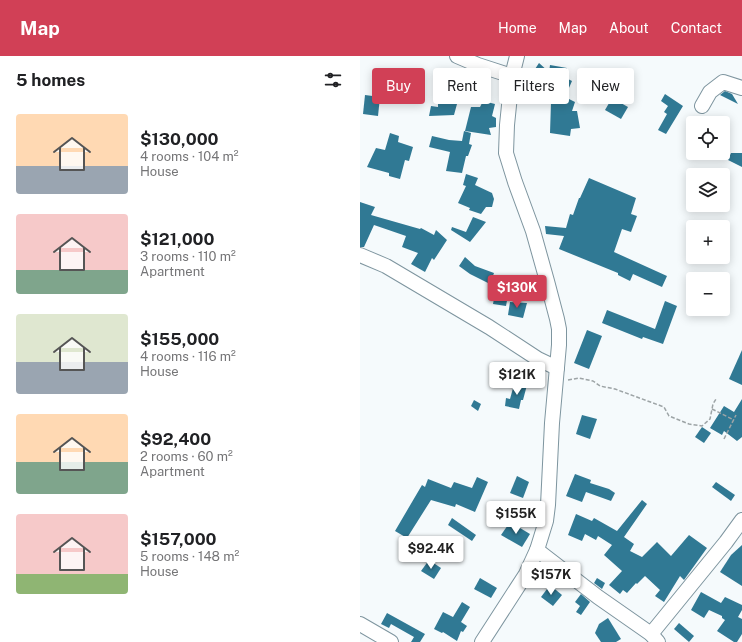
<!DOCTYPE html>
<meta charset="utf-8">
<style>
:root{--surface:#fff;--page:#f2f2f2;--text:#202124;--muted:#757577;--accent:#d14056}
body{margin:0;font-family:"Public Sans",sans-serif;background:var(--page);color:var(--text);height:100vh;display:flex;flex-direction:column;font-size:15px;white-space:nowrap}
*{box-sizing:border-box;margin:0}
p{font-size:13px;color:var(--muted)}
.icon{flex:none;width:22px;height:22px;fill:none;stroke:currentColor;stroke-width:2;stroke-linecap:round;stroke-linejoin:round}
.map{position:relative;flex:1;overflow:hidden}
.panel{display:flex;flex-direction:column;background:var(--surface);width:360px}
.panel>*{flex:none}
.guide{position:absolute;left:12px;top:12px;width:310px;height:36px;display:flex;gap:8px}
.fabs{position:absolute;left:326px;top:60px;display:grid;gap:8px}
.fabs a{display:grid;place-items:center;width:44px;height:44px;border-radius:4px;background:var(--surface);box-shadow:0 2px 10px #0003;font-size:20px}
.price{position:absolute;translate:-50% -34px;padding:0 9px;border-radius:4px;background:#fff;color:#222;font-size:13px;line-height:26px;filter:drop-shadow(0 1px 2px #0008)}
.price::after{content:'';position:absolute;left:50%;top:24px;width:12px;height:9px;margin-left:-6px;background:inherit;clip-path:polygon(0 0,100% 0,50% 100%)}
.price.on{background:var(--accent);color:#fff}
ul{padding:0;list-style:none}
li{display:flex;align-items:center;gap:12px;height:100px;padding:0 16px}
li span{display:grid;place-items:center;flex:none;width:112px;height:80px;border-radius:4px;color:#555}
li>.icon{margin-inline-start:auto}
span .icon{width:48px;height:48px;fill:#fffc;stroke-width:1}
li b{font-size:17px}
h2{display:flex;justify-content:space-between;align-items:center;height:48px;padding:0 16px;font-size:17px}
.tag{padding:0 14px;border-radius:4px;background:var(--surface);box-shadow:0 2px 10px #0003;font-size:14px;line-height:36px}
.tag.on{background:var(--accent);color:#fff}
header{display:flex;align-items:center;gap:24px;box-sizing:border-box;height:56px;padding:0 20px;background:var(--accent);color:#fff}
header strong{font-size:19px}
nav{display:flex;gap:22px;margin-inline-start:auto;font-size:14px}
main{display:flex;flex:1;min-height:0}
.map>svg:first-child{display:block}
</style>
<header>
<strong>Map</strong>
<nav><a>Home</a><a>Map</a><a>About</a><a>Contact</a></nav>
</header>
<main>
<section class="panel">
<h2>5 homes<svg class="icon" aria-label="filters" viewBox="0 0 24 24"><path d="M4 7h16M4 17h16"/><circle cx="9" cy="7" r="2"/><circle cx="15" cy="17" r="2"/></svg></h2>
<ul>
<li><span style="background:linear-gradient(#ffd9b3 65%,#9aa5b1 0)"><svg class="icon" aria-label="home" viewBox="0 0 24 24"><path d="M3 11l9-7 9 7M6 9v11h12V9"/></svg></span><div><b>$130,000</b><p>4 rooms · 104 m²</p><p>House</p></div></li>
<li><span style="background:linear-gradient(#f6c9c9 70%,#7fa58c 0)"><svg class="icon" aria-label="home" viewBox="0 0 24 24"><path d="M3 11l9-7 9 7M6 9v11h12V9"/></svg></span><div><b>$121,000</b><p>3 rooms · 110 m²</p><p>Apartment</p></div></li>
<li><span style="background:linear-gradient(#dfe7d0 60%,#9aa5b1 0)"><svg class="icon" aria-label="home" viewBox="0 0 24 24"><path d="M3 11l9-7 9 7M6 9v11h12V9"/></svg></span><div><b>$155,000</b><p>4 rooms · 116 m²</p><p>House</p></div></li>
<li><span style="background:linear-gradient(#ffd9b3 60%,#7fa58c 0)"><svg class="icon" aria-label="home" viewBox="0 0 24 24"><path d="M3 11l9-7 9 7M6 9v11h12V9"/></svg></span><div><b>$92,400</b><p>2 rooms · 60 m²</p><p>Apartment</p></div></li>
<li><span style="background:linear-gradient(#f6c9c9 75%,#8fb573 0)"><svg class="icon" aria-label="home" viewBox="0 0 24 24"><path d="M3 11l9-7 9 7M6 9v11h12V9"/></svg></span><div><b>$157,000</b><p>5 rooms · 148 m²</p><p>House</p></div></li>
</ul>
</section>
<div class="map">
<svg width="382" height="586" viewBox="0 0 382 586">
<rect width="100%" height="100%" fill="#f5fafc"/>
<!-- building -->
<g fill="#307994">
<polygon points="179,7 189,16 190,9 207,12 204,21 212,25 205,41 215,46 212,55 217,55 220,72 211,73 210,80 190,77 191,46 189,45 191,41 174,36 180,21 173,16"/>
<polygon points="34,18 50,22 48,30 40,28 39,34 31,32"/>
<polygon points="365,35 372,38 378,48 360,39"/>
<polygon points="305,38 323,50 306,78 298,74 307,58 304,56 308,50 301,45"/>
<polygon points="5,39 20,41 18,60 3,58"/>
<polygon points="252,42 268,51 261,63 245,54"/>
<polygon points="123,45 135,48 132,60 136,62 136,71 129,72 131,79 105,75 111,51 120,51"/>
<polygon points="78,47 97,48 94,59 69,60 71,50 78,51"/>
<polygon points="104,75 111,77 109,88 112,89 108,100 106,100 102,117 86,115 90,96 69,91 72,80 89,84 102,85"/>
<polygon points="30,77 39,80 38,86 53,91 49,105 45,104 40,123 29,120 29,117 7,111 16,92 25,94"/>
<polygon points="371,97 382,97 382,111 368,104"/>
<polygon points="106,118 118,122 115,129 132,137 134,143 132,151 126,151 121,158 109,154 110,152 98,147 106,130 103,129"/>
<polygon points="229,122 276,142 271,158 277,160 271,176 262,173 254,196 307,220 302,231 273,218 270,225 258,219 258,217 199,193 204,180 186,178 185,170 206,172 210,158 213,159 219,142 220,142"/>
<polygon points="0,146 15,151 11,159 60,173 61,172 74,179 76,174 87,184 74,204 72,202 65,216 51,208 58,197 42,191 46,180 14,169 4,191 0,191"/>
<polygon points="113,161 126,166 110,186 91,174 92,171 106,176"/>
<polygon points="105,201 115,210 134,217 130,228 110,218 99,210"/>
<polygon points="136,232 149,234 146,250 133,248"/>
<polygon points="305,245 317,250 303,288 283,281 282,283 242,267 247,254 295,273"/>
<polygon points="150,246 167,247 163,262 148,259"/>
<polygon points="227,274 242,280 229,313 214,307"/>
<polygon points="382,294 382,329 369,323"/>
<polygon points="155,325 167,329 163,344 161,344 159,353 145,350 146,342 150,343"/>
<polygon points="382,343 382,381 377,385 364,375 362,379 350,372 364,350 374,356"/>
<polygon points="114,344 121,348 118,355 111,350"/>
<polygon points="222,359 237,363 230,383 216,378"/>
<polygon points="342,371 351,377 344,387 335,381"/>
<polygon points="215,418 231,424 230,427 249,433 255,437 251,445 226,436 222,446 206,440"/>
<polygon points="157,420 169,426 163,442 150,437"/>
<polygon points="117,421 128,426 115,456 96,448 95,451 71,444 47,482 35,475 62,429 65,431 68,423 91,432 94,426 112,432"/>
<polygon points="356,426 375,439 371,445 352,431"/>
<polygon points="282,444 287,448 264,481 274,488 270,495 282,501 297,486 311,500 329,479 347,492 324,524 320,520 304,546 295,540 300,534 285,520 277,528 276,527 267,537 263,534 260,538 249,529 262,515 244,499 252,489 238,480 236,484 225,478 222,485 208,479 216,458 232,465 234,462 257,475"/>
<polygon points="92,462 116,479 112,485 88,469"/>
<polygon points="150,466 170,478 162,491 141,479"/>
<polygon points="382,489 382,530 360,516 371,499"/>
<polygon points="69,504 81,512 74,523 61,515"/>
<polygon points="120,522 137,532 131,542 114,533"/>
<polygon points="237,522 245,527 242,533 234,527"/>
<polygon points="190,529 202,539 193,550 181,541"/>
<polygon points="341,536 361,547 365,541 382,549 382,554 378,561 382,563 382,578 377,586 374,586 357,575 365,564 362,562 362,560 349,554 344,562 331,554"/>
<polygon points="221,538 230,546 221,559 216,556 220,550 215,546"/>
<polygon points="102,546 110,551 101,566 107,570 103,576 101,575 97,585 83,576 82,577 74,573 83,556 93,561"/>
<polygon points="27,557 65,578 60,586 51,586 54,581 31,568 29,572 21,568"/>
<polygon points="248,562 261,583 256,586 241,586 235,577 239,568"/>
<polygon points="319,567 334,580 329,586 314,573"/>
</g>
<g fill="none" stroke-linecap="round" stroke-linejoin="round">
<defs>
<g id="minor">
<polyline points="97,0 118,9 152,20"/>
<polyline points="342,50 350,36 363,26 382,32"/>
<polyline points="0,199 26,210 129,271 178,303 197,312"/>
<polyline points="177,494 238,541 291,578 298,586"/>
<polyline points="0,568 31,586"/>
<polyline points="291,578 366,486 382,464"/>
<polyline points="122,586 166,518 177,494 186,465 188,449 192,367 199,289 199,273 197,263 187,225 173,175 155,126 146,97 147,69 152,20 157,0"/>
</g>
</defs>
<!-- minor casing -->
<use href="#minor" stroke="#7e959f" stroke-width="16"/>
<!-- path -->
<g stroke="#9da4a6" stroke-width="1.5" stroke-dasharray="4 2" stroke-linecap="butt">
<polyline points="208,324 219,322 233,325 240,330 255,333 304,351 309,360 329,368 342,370 350,363 353,348 356,343"/>
<polyline points="352,353 374,364"/>
<polyline points="364,383 376,359"/>
</g>
<!-- minor -->
<use href="#minor" stroke="#fff" stroke-width="14"/>
</g>
</svg>
<div class="fabs">
<a><svg class="icon" aria-label="locate" viewBox="0 0 24 24"><circle cx="12" cy="12" r="6"/><path d="M12 2v4M12 18v4M2 12h4M18 12h4"/></svg></a>
<a><svg class="icon" aria-label="layers" viewBox="0 0 24 24"><path d="M12 4l9 5-9 5-9-5zM3 14l9 5 9-5"/></svg></a>
<a>+</a>
<a>−</a>
</div>
<b class="price on" style="left:157px;top:253px">$130K</b>
<b class="price" style="left:157px;top:340px">$121K</b>
<b class="price" style="left:156px;top:479px">$155K</b>
<b class="price" style="left:71px;top:514px">$92.4K</b>
<b class="price" style="left:191px;top:540px">$157K</b>
<div class="guide">
<a class="tag on">Buy</a>
<a class="tag">Rent</a>
<a class="tag">Filters</a>
<a class="tag">New</a>
</div>
</div>
</main>
